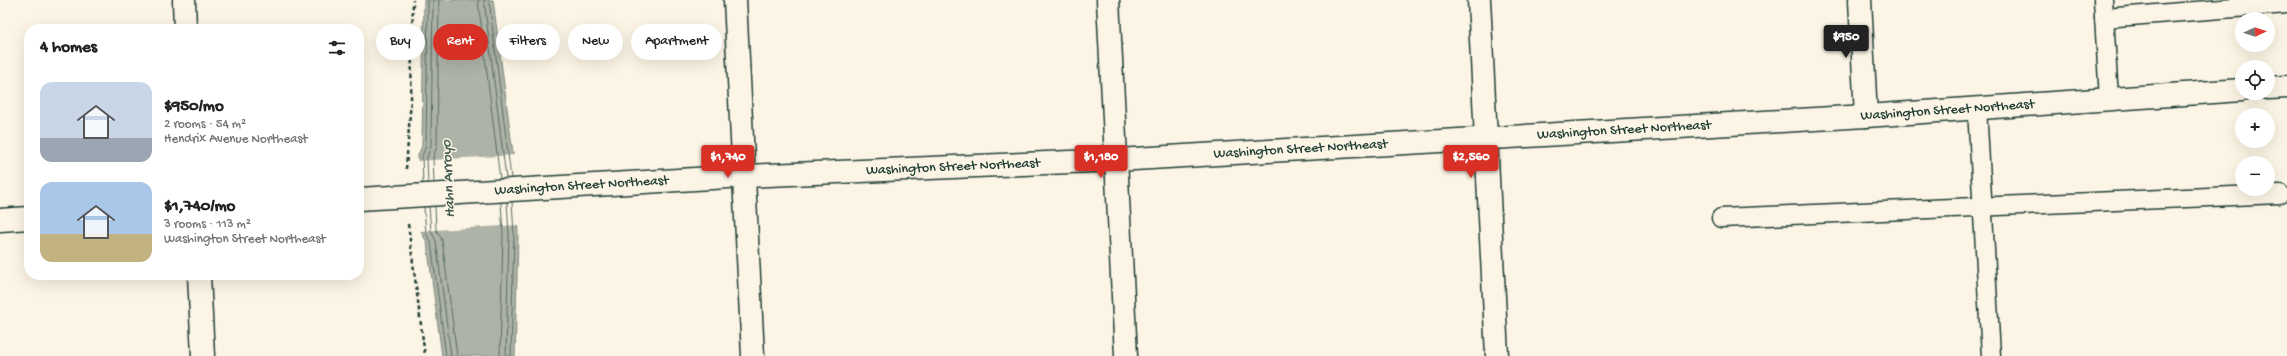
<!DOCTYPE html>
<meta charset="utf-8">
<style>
:root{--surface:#fff;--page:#f2f2f2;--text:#222;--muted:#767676;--accent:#d93025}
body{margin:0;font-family:"Gochi Hand",sans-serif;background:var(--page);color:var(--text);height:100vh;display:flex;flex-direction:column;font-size:15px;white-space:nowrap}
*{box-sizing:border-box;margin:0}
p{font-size:13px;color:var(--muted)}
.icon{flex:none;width:22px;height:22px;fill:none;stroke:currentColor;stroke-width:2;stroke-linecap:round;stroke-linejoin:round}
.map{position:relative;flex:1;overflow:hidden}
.panel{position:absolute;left:24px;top:24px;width:340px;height:256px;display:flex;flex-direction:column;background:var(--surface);border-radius:16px;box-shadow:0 4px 16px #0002}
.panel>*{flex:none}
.guide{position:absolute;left:376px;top:24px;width:380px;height:36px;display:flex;gap:8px}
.needle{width:26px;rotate:87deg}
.tools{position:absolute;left:2235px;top:12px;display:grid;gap:8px}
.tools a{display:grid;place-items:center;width:40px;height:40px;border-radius:50%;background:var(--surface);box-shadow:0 4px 16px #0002;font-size:20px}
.price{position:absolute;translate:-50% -34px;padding:0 9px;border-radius:4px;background:var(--accent);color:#fff;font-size:13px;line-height:26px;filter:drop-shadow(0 1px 2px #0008)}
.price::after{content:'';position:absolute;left:50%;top:24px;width:12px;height:9px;margin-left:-6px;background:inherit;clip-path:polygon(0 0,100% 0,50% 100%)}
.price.current{background:#222;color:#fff}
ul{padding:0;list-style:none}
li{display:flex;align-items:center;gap:12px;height:100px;padding:0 16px}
li span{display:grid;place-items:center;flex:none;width:112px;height:80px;border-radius:12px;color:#555}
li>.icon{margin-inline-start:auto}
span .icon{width:48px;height:48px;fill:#fffc;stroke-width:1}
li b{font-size:17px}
h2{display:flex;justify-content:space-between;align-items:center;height:48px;padding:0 16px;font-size:17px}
.tag{padding:0 14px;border-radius:18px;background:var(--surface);box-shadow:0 4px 16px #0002;font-size:14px;line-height:36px}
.tag.current{background:var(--accent);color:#fff}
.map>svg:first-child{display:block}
</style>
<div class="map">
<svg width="2287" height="356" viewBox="0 0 2287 356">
<rect width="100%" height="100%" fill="#fcf5e5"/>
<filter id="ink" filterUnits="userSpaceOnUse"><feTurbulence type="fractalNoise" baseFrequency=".025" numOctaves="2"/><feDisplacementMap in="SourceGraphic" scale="8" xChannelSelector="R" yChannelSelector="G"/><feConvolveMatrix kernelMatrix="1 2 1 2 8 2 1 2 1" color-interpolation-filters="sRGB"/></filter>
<g filter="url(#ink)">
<!-- water -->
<polygon fill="#aeb3a7" stroke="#758479" points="424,0 493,0 513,154 518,234 515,356 442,356 427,242 422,234 418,155 422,146"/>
<!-- pier -->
<polygon fill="#fcf5e5" points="515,155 519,225 419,231 416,161"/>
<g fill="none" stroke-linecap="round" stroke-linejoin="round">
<!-- shore -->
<g stroke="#586c62" stroke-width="1">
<polyline points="478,0 500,179"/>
<polyline points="484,0 506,178"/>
<polyline points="489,0 511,178"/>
<polyline points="434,182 433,158 437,146 439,0"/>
<polyline points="423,183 422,156 426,146 428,0"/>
<polyline points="428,183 427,157 431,146 433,0"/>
<polyline points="435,206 436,229 442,240 457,356"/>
<polyline points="424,207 426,233 431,242 446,356"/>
<polyline points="429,207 431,231 436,241 451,356"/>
<polyline points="500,356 503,234 501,203"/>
<polyline points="506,356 509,234 507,202"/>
<polyline points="511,356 514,234 512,202"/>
</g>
<defs>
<g id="service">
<polyline points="2103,0 2109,99"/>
<polyline points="2104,18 2287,4"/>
<polyline points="1977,108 1991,356"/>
<polyline points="1721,218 2280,194"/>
</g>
<g id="minor">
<polyline points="184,0 185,29"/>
<polyline points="735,0 753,356"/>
<polyline points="1108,0 1126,356"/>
<polyline points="1479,0 1497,356"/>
<polyline points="1860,0 1866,116"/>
<polyline points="2268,88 2287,87"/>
<path id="s1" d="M359,199L745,176L1117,160L1866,116L2242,90"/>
<polyline points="0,220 29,218"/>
<polyline points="199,275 203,356"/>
</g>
</defs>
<!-- service casing -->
<use href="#service" stroke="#1f3d34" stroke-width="21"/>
<!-- minor casing -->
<use href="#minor" stroke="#1f3d34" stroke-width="25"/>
<!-- path -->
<g stroke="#1f3d34" stroke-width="2.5" stroke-dasharray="4 3" stroke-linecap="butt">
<polyline points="406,169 411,99 413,0"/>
<polyline points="408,224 425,356"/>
</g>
<!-- service -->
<use href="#service" stroke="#fcf5e5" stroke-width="18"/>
<!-- minor -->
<use href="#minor" stroke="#fcf5e5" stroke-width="22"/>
</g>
</g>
<g text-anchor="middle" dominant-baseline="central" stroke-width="3" stroke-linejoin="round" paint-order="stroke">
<!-- street labels -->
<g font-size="14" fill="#1f3d34" stroke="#fcf5e5">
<text stroke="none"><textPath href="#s1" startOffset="1591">Washington Street Northeast</textPath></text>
<text stroke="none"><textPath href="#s1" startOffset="1267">Washington Street Northeast</textPath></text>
<text stroke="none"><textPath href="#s1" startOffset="943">Washington Street Northeast</textPath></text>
<text stroke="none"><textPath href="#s1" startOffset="595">Washington Street Northeast</textPath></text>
<text stroke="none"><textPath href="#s1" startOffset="223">Washington Street Northeast</textPath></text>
</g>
<!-- water labels -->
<g font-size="15" font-style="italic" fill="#435a51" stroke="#fcf5e5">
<text transform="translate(449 179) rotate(-93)">Hahn Arroyo</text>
</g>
</g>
</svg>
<div class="tools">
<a><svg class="needle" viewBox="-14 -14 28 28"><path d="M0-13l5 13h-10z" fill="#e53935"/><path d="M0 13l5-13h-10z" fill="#767676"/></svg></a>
<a><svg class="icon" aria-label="locate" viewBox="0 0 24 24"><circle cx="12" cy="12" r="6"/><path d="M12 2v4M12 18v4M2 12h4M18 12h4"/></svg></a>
<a>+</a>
<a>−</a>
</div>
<b class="price current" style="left:1846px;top:59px">$950</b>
<b class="price" style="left:728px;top:179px">$1,740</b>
<b class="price" style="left:1101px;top:179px">$1,180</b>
<b class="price" style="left:1471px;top:179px">$2,560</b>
<div class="guide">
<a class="tag">Buy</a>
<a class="tag current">Rent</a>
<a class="tag">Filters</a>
<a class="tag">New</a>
<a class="tag">Apartment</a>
</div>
<section class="panel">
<h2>4 homes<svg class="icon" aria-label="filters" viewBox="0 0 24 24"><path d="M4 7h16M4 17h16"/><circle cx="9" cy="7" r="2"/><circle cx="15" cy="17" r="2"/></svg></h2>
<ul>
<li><span style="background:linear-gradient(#c9d6e8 70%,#9aa5b1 0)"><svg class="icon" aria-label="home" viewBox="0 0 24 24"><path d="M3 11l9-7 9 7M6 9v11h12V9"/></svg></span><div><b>$950/mo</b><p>2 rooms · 54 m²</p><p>Hendrix Avenue Northeast</p></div></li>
<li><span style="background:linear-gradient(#a9c7e8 65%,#c2b280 0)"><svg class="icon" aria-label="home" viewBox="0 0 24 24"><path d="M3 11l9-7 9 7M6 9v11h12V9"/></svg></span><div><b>$1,740/mo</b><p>3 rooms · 113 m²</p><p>Washington Street Northeast</p></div></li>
</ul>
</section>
</div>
